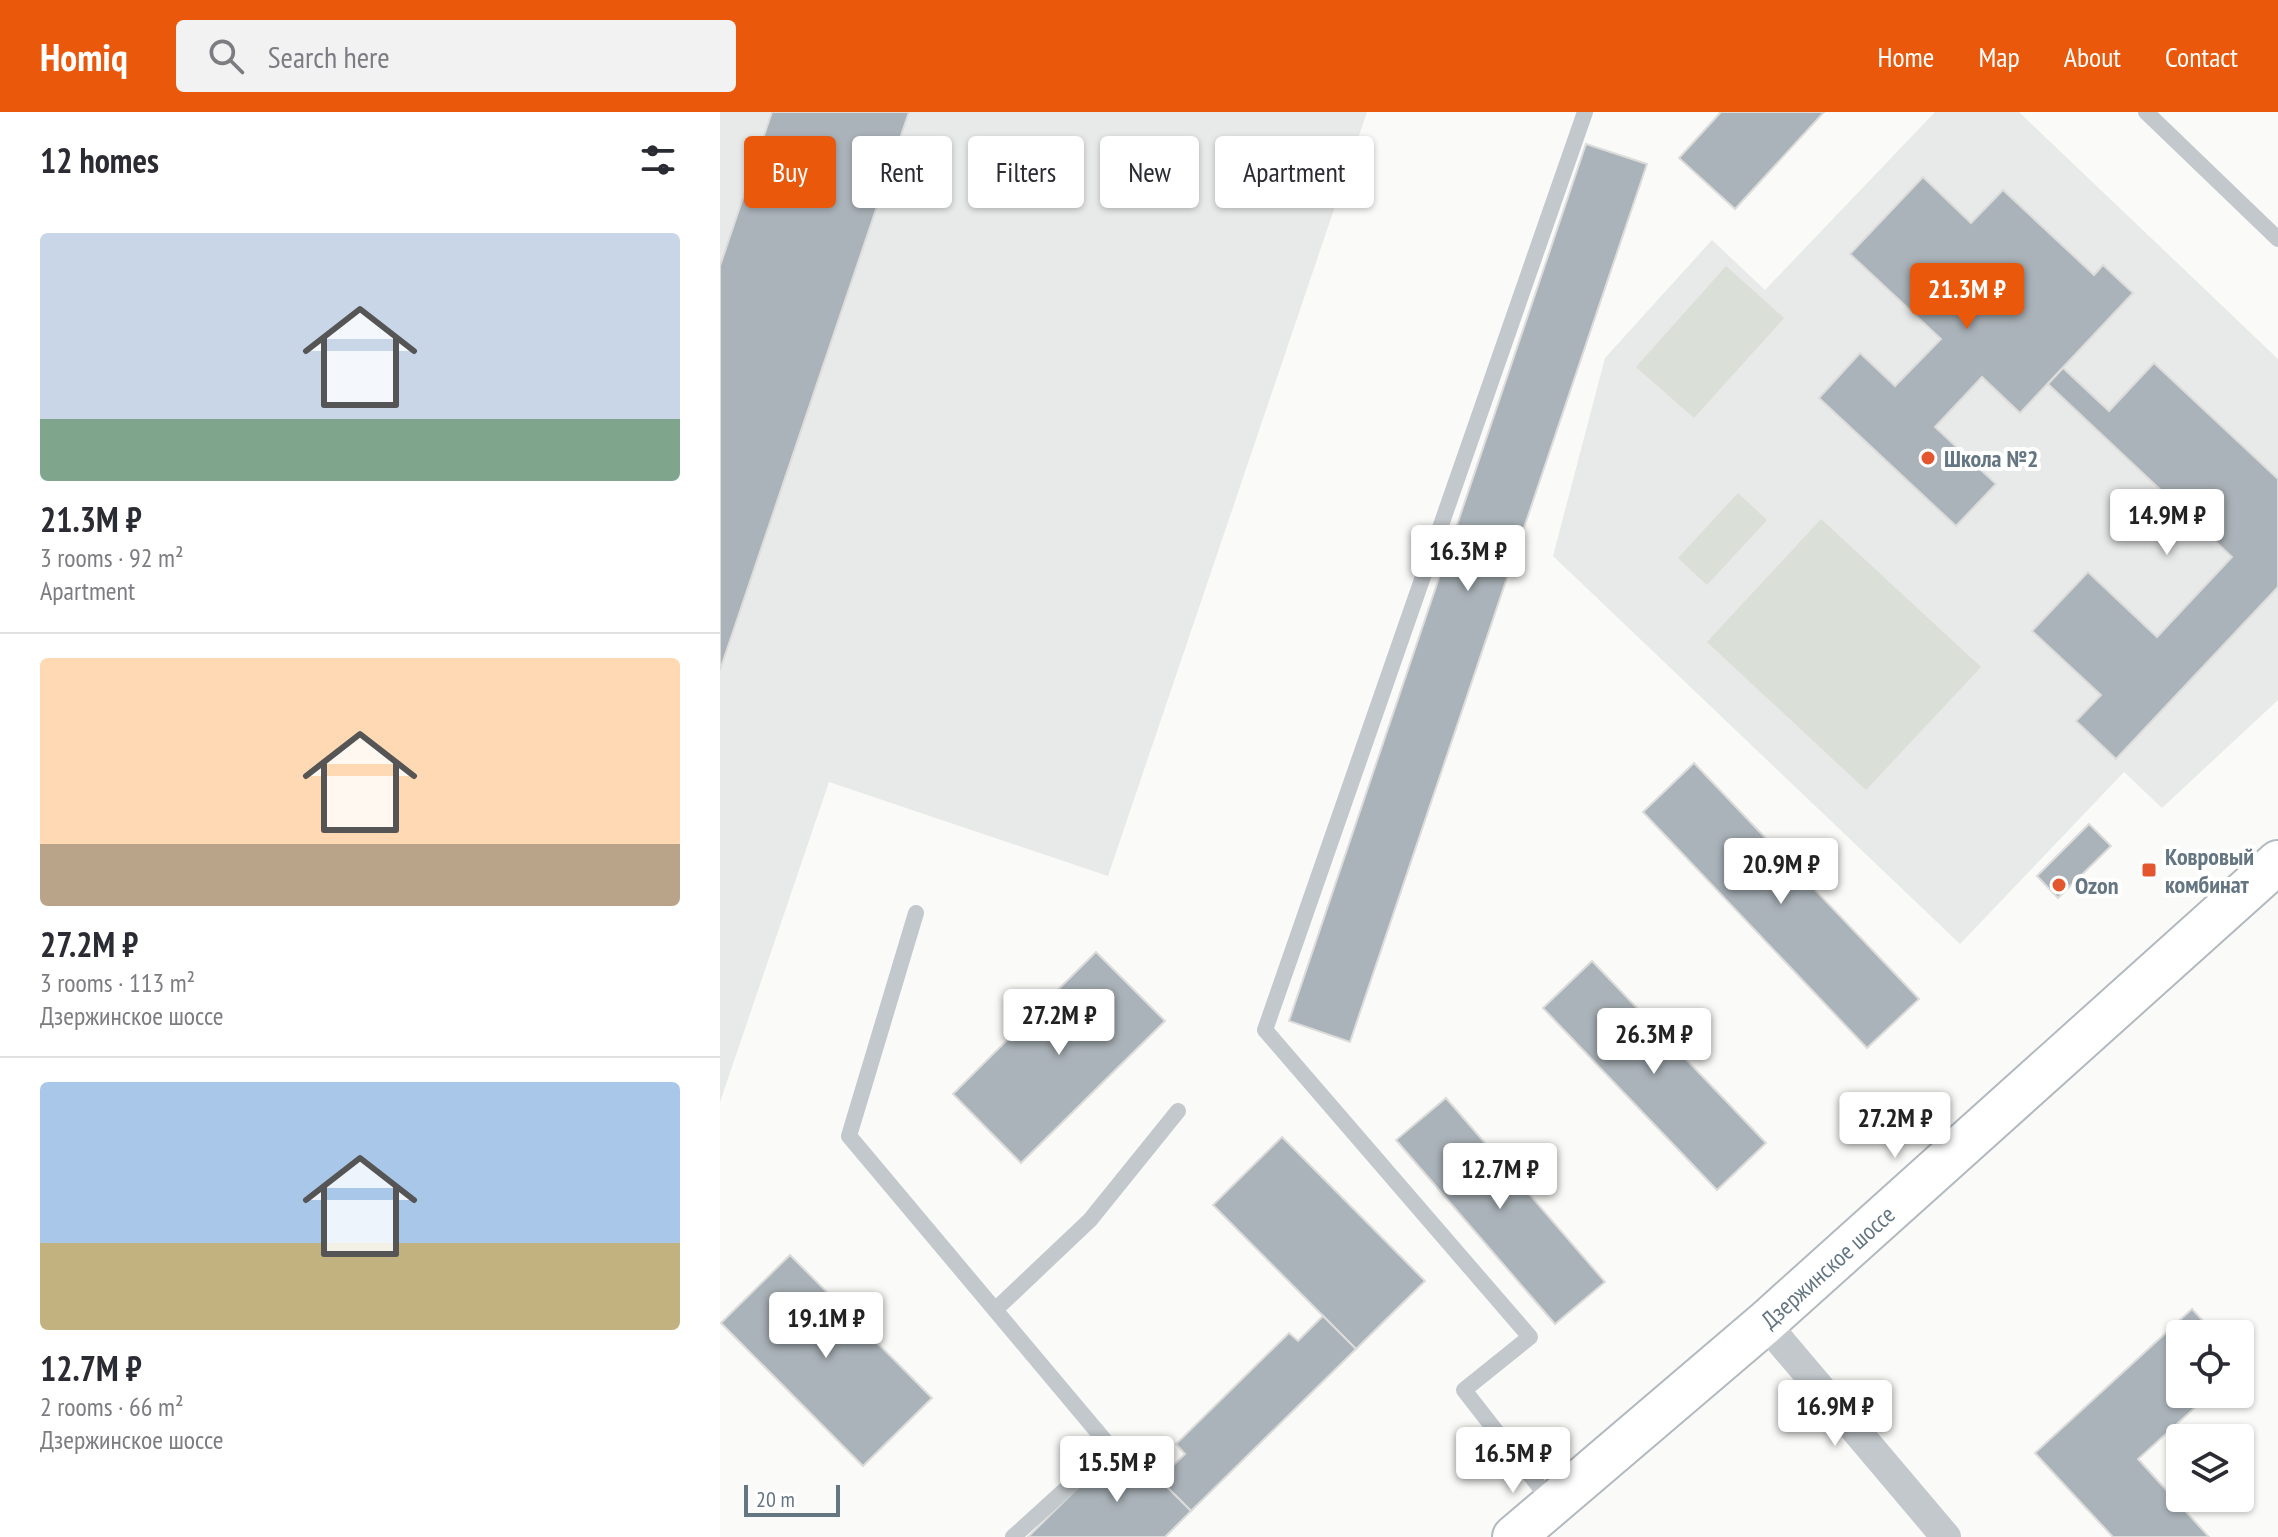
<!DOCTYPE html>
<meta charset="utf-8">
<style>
:root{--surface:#fff;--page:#f2f2f3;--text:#2b2b33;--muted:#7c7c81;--line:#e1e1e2;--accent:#ea580c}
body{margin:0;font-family:"PT Sans Narrow",sans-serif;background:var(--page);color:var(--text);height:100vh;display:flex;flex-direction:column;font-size:30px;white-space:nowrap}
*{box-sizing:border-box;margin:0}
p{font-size:26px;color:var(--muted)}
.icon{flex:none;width:44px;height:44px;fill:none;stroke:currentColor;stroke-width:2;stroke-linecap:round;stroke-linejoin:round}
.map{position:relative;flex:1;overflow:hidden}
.side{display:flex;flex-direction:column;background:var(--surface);width:720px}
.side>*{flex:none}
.banner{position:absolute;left:24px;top:24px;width:760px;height:72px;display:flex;gap:16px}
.tools{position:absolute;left:1446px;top:1208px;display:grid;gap:16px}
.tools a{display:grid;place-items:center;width:88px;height:88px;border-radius:8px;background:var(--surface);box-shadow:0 2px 6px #0004;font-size:40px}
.scale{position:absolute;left:24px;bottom:20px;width:96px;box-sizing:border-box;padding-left:8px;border:4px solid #657683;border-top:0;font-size:22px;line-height:28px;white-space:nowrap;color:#657683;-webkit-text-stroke:6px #fff;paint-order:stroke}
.price{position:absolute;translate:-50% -68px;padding:0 18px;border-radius:8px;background:#fff;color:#222;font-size:26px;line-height:52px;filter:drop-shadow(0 2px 4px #0008)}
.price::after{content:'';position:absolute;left:50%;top:48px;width:24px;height:18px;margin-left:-12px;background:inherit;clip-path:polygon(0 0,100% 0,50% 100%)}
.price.active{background:var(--accent);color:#fff}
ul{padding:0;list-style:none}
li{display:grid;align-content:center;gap:16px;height:424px;padding:0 40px}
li+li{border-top:2px solid var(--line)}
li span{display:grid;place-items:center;height:248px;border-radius:8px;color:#555}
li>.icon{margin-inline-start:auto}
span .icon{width:144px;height:144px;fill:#fffc;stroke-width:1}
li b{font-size:34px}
h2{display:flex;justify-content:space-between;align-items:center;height:96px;padding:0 40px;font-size:34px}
.pill{padding:0 28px;border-radius:8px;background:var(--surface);box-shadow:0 2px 6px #0004;font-size:28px;line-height:72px}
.pill.active{background:var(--accent);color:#fff}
header{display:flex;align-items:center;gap:48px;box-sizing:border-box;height:112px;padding:0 40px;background:var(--accent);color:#fff}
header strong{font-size:38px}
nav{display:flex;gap:44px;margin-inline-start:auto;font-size:28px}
.search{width:560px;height:72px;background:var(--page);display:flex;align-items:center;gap:20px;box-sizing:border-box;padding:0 28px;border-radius:8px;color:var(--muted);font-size:30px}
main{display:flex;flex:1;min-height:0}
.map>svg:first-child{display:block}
</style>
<header>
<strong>Homiq</strong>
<div class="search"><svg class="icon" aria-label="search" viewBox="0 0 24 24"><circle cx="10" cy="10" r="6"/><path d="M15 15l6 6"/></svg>Search here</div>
<nav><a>Home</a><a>Map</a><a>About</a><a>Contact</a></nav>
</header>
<main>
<section class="side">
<h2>12 homes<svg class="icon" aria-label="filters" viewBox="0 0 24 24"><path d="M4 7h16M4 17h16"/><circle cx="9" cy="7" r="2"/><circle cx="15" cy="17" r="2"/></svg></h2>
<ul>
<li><span style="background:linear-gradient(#c9d6e8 75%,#7fa58c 0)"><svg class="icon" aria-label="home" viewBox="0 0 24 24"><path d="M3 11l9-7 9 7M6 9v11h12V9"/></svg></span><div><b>21.3M ₽</b><p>3 rooms · 92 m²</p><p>Apartment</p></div></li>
<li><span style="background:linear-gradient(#ffd9b3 75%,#b9a48a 0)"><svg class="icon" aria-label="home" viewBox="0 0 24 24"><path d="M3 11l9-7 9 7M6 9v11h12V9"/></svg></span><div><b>27.2M ₽</b><p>3 rooms · 113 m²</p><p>Дзержинское шоссе</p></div></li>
<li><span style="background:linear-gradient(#a9c7e8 65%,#c2b280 0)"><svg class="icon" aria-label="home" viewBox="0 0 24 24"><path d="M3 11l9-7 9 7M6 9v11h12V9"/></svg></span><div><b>12.7M ₽</b><p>2 rooms · 66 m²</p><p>Дзержинское шоссе</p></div></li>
</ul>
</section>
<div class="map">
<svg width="1558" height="1425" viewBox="0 0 1558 1425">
<rect width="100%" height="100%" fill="#fafaf8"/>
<!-- built -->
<g fill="#e8e9e9">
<polygon points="0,0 647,0 388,764 109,670 0,990"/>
<polygon points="1215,0 1299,0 1558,247 1558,588 1442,696 1404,660 1240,832 833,444 885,246 992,128 1045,178"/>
</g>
<!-- green -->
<g fill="#dadfd7">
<polygon points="1006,154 1064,206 974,306 916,255"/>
<polygon points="1018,381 1047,408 987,473 958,446"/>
<polygon points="1101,407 1261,555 1146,678 987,530"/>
</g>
<!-- building -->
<g fill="#aab3b9" stroke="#dcdcda" stroke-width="2">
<polygon points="52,0 189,0 0,558 0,154"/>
<polygon points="1001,0 1104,0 1015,97 959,46"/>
<polygon points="866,32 927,52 630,930 569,909"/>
<polygon points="1203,65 1251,111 1283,78 1374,163 1383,153 1413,181 1300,301 1262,265 1215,315 1276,372 1236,414 1099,286 1140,241 1175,274 1221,227 1130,142"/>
<polygon points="1434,251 1558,367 1558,475 1396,647 1356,609 1381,583 1312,519 1368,460 1437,525 1512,445 1328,272 1343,256 1389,299"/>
<polygon points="974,651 1199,887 1147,936 923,700"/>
<polygon points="1369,712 1391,734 1338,786 1317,764"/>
<polygon points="376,840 445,909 301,1051 233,982"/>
<polygon points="872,849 1046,1031 997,1078 823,896"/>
<polygon points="726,986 885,1170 835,1212 676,1028"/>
<polygon points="562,1025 705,1169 636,1237 493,1093"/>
<polygon points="70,1143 212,1286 143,1354 1,1211"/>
<polygon points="1472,1197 1495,1222 1460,1222 1460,1282 1490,1282 1418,1347 1489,1425 1393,1425 1315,1341"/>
<polygon points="603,1204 636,1237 471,1399 439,1367 465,1342 456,1332 569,1221 578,1229"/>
<polygon points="403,1331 471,1399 445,1425 308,1425"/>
</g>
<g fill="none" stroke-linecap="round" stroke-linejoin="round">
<defs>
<g id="secondary">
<path id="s1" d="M794,1425L1045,1211L1558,750"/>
</g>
</defs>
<!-- secondary casing -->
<use href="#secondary" stroke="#b3babf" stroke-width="46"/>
<!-- service -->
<g stroke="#c3c8cc" stroke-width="16">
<polyline points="1426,0 1558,127"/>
<polyline points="196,801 129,1024 391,1336 293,1425"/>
<polyline points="275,1198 370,1108 458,999"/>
<polyline points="832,1391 744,1278 810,1225 545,918 865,0"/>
</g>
<!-- minor -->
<polyline stroke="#c3c8cc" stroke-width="30" points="1045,1211 1226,1425"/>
<!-- secondary -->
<use href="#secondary" stroke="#fff" stroke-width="42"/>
</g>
<!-- markers -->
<g fill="#e4572e" stroke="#fff" stroke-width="3">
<circle cx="1208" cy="346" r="8"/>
<rect x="1421" y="750" width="16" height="16" rx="4"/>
<circle cx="1339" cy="773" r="8"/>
</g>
<g text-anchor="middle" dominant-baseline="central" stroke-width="8" stroke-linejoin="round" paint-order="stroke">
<!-- poi labels -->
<g font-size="24" font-weight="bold" fill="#657683" stroke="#fff" text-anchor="start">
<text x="1224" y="346">Школа №2</text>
<text x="1445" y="744">Ковровый<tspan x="1445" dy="28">комбинат</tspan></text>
<text x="1355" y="773">Ozon</text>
</g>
<!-- street labels -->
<g font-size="24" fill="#657683" stroke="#fff">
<text stroke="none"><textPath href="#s1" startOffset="414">Дзержинское шоссе</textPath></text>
</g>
</g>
</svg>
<div class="tools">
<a><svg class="icon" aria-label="locate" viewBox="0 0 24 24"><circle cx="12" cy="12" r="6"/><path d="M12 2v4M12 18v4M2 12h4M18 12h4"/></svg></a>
<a><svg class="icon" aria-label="layers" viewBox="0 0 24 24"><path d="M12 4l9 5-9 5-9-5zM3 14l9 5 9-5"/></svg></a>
</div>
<div class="scale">20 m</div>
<b class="price active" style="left:1247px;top:219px">21.3M ₽</b>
<b class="price" style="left:1447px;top:445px">14.9M ₽</b>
<b class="price" style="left:748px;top:481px">16.3M ₽</b>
<b class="price" style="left:1061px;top:794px">20.9M ₽</b>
<b class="price" style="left:339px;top:945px">27.2M ₽</b>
<b class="price" style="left:934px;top:964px">26.3M ₽</b>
<b class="price" style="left:1175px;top:1048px">27.2M ₽</b>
<b class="price" style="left:780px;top:1099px">12.7M ₽</b>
<b class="price" style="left:106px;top:1248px">19.1M ₽</b>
<b class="price" style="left:1115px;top:1336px">16.9M ₽</b>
<b class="price" style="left:793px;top:1383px">16.5M ₽</b>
<b class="price" style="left:397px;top:1392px">15.5M ₽</b>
<div class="banner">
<a class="pill active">Buy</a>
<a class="pill">Rent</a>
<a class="pill">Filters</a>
<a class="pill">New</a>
<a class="pill">Apartment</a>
</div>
</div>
</main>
